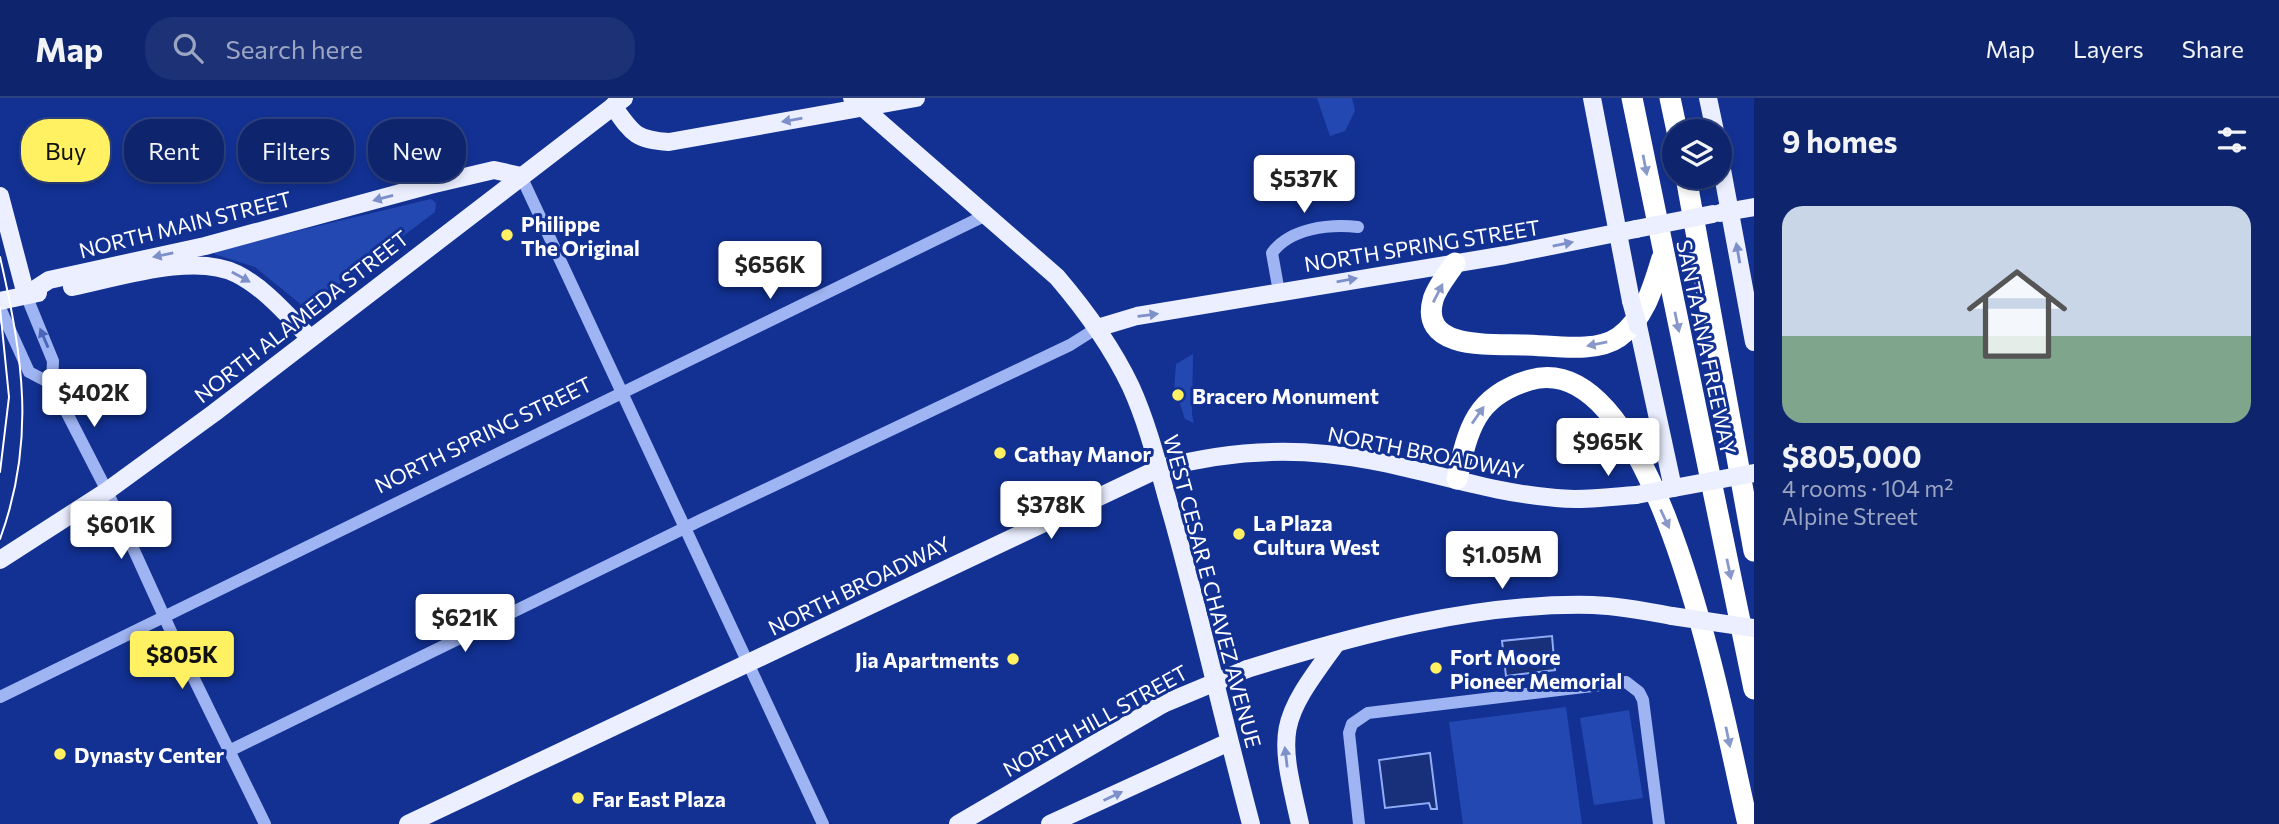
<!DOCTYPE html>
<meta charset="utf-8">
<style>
:root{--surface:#0e256e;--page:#1c3176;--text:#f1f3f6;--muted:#9ba5c2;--line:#2e4281;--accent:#fff161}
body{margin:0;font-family:Commissioner,sans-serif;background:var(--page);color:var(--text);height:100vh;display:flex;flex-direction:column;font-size:26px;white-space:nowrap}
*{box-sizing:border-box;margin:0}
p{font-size:23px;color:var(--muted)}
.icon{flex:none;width:38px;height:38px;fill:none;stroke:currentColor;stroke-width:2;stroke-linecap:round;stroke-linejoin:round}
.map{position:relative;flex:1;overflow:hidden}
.side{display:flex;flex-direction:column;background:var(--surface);width:525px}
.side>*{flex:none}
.hud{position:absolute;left:21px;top:21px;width:665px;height:63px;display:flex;gap:14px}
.controls{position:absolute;left:1662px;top:21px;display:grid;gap:14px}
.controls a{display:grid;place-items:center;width:70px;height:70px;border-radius:50%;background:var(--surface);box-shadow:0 4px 10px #0003,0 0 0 2px var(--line);font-size:35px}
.price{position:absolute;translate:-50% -60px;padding:0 16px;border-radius:7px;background:#fff;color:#222;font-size:23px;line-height:46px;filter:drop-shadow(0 2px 4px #0008)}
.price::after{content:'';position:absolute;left:50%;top:42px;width:21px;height:16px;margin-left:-10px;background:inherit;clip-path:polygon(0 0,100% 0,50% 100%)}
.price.current{background:var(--accent);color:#111}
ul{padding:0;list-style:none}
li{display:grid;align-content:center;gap:14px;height:371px;padding:0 28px}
li span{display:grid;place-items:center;height:217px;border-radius:21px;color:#555}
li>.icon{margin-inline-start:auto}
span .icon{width:126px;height:126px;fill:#fffc;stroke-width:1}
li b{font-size:30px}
h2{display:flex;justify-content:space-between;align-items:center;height:84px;padding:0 28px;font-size:30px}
.tag{padding:0 24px;border-radius:28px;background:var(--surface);box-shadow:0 4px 10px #0003,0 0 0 2px var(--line);font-size:24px;line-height:63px}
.tag.current{background:var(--accent);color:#111}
header{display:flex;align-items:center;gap:42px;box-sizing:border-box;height:98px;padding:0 35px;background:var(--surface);border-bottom:2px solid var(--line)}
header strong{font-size:33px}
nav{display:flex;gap:38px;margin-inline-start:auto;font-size:24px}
.search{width:490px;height:63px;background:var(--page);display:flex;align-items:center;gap:18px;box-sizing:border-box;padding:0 24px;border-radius:28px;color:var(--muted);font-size:26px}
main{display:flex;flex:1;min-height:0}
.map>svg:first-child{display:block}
</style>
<header>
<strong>Map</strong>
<div class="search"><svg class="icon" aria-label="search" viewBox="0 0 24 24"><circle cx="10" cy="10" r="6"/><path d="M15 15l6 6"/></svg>Search here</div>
<nav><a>Map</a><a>Layers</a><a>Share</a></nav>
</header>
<main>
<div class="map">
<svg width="1754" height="726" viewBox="0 0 1754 726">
<rect width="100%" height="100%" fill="#123193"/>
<!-- green -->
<g fill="#2448b2">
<polygon points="1317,0 1352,0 1355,13 1345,33 1330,38"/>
<polygon points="431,101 436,105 435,114 311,207 304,209 255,169 214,156 217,152"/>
<polygon points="1193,256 1192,317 1194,325 1185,321 1180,306 1182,296 1174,292 1176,266"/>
<polygon points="1566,609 1582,726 1463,726 1449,624"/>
<polygon points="1629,612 1643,700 1594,707 1580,620"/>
</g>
<!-- water -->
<g fill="#182f7a" stroke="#91acf6" stroke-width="2">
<polygon points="1552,538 1555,572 1506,578 1502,543"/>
<polygon points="1430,655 1437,711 1431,711 1429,705 1385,710 1379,662"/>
</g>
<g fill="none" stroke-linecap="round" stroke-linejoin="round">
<!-- minor -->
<g stroke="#9fb4f2" stroke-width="12">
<polyline points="521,78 823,726"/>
<path d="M1279,194L1272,155C1290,130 1329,126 1358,129"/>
<polyline points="26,197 53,263 52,286 107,393 173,538 265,726"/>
<polyline points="0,210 29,274 52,286"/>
<polyline points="0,599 988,116"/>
<polyline points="229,653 703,421 1070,247 1097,230"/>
<polyline points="1359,726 1349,635 1352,626 1368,615 1626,584 1639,594 1643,602 1659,726"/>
</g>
<!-- major -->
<g stroke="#ebefff" stroke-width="18">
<path d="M852,0L1057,179C1086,213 1112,249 1131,289C1150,331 1160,377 1173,421C1201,522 1224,625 1251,726"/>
<polyline points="1592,0 1631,203"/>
<polyline points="1708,0 1715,33"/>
<path d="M613,8C632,35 635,42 669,44L916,0"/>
<polyline points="1720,61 1754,244"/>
<polyline points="0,98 26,197"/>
<polyline points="1720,115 1754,109"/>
<path d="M72,189C117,180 195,154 237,176C266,191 287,217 310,240"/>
<polyline points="26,197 49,182 205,148 430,87 494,72 521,78"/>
<polyline points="0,203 38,195"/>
<polyline points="1638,228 1673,390"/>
<polyline points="1097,230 1137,218 1506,157 1636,131"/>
<polyline points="0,462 107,393 214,315 624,0"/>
<path d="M1247,571C1356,537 1477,504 1593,507C1619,508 1646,513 1672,518"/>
<path d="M408,726L1158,371C1214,356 1268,350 1326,356C1404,363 1478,394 1556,400C1582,403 1609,399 1636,397"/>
<polyline points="958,726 1163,606"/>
<polyline points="1050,726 1229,644"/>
<path d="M1300,726C1278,631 1277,626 1336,546"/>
</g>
<!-- highway -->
<g stroke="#fff" stroke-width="21">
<polyline points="1632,0 1754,591"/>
<polyline points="1670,0 1677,33"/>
<polyline points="1686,79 1754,453"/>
<path d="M1455,165C1448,176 1436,190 1433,202C1419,253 1495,246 1523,247C1551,247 1595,256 1619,239C1645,220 1653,189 1662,160"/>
<path d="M1457,381C1468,331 1475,298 1530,282C1660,245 1727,641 1748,726"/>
</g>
<!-- tram -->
<g stroke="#fff" stroke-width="2">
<path d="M0,159C23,259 36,343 0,441"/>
<polyline points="0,210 9,299 0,374"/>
</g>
<!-- major-bridge -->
<g stroke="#ebefff" stroke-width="18">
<polyline points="1636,131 1713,116"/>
<polyline points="1631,203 1638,228"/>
<polyline points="1636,397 1754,375"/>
<polyline points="1672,518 1754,530"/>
<polyline points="1163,606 1247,571"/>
</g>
</g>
<!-- one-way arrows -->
<defs><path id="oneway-solid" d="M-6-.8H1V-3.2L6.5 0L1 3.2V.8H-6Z" transform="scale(1.75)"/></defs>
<g fill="#7e90c9">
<use href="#oneway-solid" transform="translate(792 22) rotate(170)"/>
<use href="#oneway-solid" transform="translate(383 100) rotate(165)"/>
<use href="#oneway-solid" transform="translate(1563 146) rotate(-11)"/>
<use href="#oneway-solid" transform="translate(1738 155) rotate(-100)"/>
<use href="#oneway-solid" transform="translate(163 157) rotate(168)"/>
<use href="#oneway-solid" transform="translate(241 179) rotate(29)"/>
<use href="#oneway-solid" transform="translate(1347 182) rotate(-10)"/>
<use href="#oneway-solid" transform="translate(1148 217) rotate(-7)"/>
<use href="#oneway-solid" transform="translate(1286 659) rotate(-97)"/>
<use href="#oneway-solid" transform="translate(1113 698) rotate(-25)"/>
</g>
<g fill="#8898c9">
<use href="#oneway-solid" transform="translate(1645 67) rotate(79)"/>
<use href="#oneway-solid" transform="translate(1438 195) rotate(-63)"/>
<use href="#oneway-solid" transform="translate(1677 224) rotate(78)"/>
<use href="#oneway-solid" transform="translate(1597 246) rotate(168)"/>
<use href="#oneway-solid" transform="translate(1478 317) rotate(-55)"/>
<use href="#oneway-solid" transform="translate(1665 421) rotate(65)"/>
<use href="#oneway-solid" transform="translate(1729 471) rotate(78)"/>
<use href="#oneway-solid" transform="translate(1728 639) rotate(78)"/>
</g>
<use fill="#4a65b9" href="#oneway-solid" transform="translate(44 240) rotate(-113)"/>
<!-- markers -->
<g fill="#fff161" stroke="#123193" stroke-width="2.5">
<circle cx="507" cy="137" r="7"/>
<circle cx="1178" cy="297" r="7"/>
<circle cx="1000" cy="355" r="7"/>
<circle cx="1239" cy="436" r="7"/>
<circle cx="1013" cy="561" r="7"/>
<circle cx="1436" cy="570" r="7"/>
<circle cx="60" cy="656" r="7"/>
<circle cx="578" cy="700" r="7"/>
</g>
<g text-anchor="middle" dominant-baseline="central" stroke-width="6" stroke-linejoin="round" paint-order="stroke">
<!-- poi labels -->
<g font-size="21" font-weight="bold" fill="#fff" stroke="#123193" text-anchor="start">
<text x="521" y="125">Philippe<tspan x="521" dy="24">The Original</tspan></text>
<text x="1192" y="297">Bracero Monument</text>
<text x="1014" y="355">Cathay Manor</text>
<text x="1253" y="424">La Plaza<tspan x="1253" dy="24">Cultura West</tspan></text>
<text x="1450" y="558">Fort Moore<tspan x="1450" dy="24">Pioneer Memorial</tspan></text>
<text x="999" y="561" text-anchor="end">Jia Apartments</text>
<text x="74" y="656">Dynasty Center</text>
<text x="592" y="700">Far East Plaza</text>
</g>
<!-- street labels -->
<g font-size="21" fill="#fff" stroke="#123193">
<text transform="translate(185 126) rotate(-14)">NORTH MAIN STREET</text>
<text transform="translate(1422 147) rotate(-9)">NORTH SPRING STREET</text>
<text transform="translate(301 218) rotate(-38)">NORTH ALAMEDA STREET</text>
<text transform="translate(1707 249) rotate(78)">SANTA ANA FREEWAY</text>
<text transform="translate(483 336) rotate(-26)">NORTH SPRING STREET</text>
<text transform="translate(1426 354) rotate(11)">NORTH BROADWAY</text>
<text transform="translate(859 487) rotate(-26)">NORTH BROADWAY</text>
<text transform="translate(1213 493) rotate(75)">WEST CESAR E CHAVEZ AVENUE</text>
<text transform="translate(1095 622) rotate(-29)">NORTH HILL STREET</text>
</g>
</g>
</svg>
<div class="controls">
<a><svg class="icon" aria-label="layers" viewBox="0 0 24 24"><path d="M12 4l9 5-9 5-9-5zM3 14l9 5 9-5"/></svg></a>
</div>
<b class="price" style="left:1304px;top:117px">$537K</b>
<b class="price" style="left:770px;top:203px">$656K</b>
<b class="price" style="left:94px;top:331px">$402K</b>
<b class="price" style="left:1608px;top:380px">$965K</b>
<b class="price" style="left:1051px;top:443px">$378K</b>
<b class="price" style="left:121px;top:463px">$601K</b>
<b class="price" style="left:1502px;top:493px">$1.05M</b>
<b class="price" style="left:465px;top:556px">$621K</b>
<b class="price current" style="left:182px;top:593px">$805K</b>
<div class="hud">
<a class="tag current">Buy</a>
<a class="tag">Rent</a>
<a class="tag">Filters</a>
<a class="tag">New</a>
</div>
</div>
<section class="side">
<h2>9 homes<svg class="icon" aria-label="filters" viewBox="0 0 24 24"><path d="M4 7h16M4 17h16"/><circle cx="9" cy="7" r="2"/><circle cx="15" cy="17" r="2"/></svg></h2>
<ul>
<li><span style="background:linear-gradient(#c9d6e8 60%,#7fa58c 0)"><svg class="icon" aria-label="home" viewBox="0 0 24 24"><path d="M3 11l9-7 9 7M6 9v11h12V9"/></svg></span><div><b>$805,000</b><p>4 rooms · 104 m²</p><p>Alpine Street</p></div></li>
</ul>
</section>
</main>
